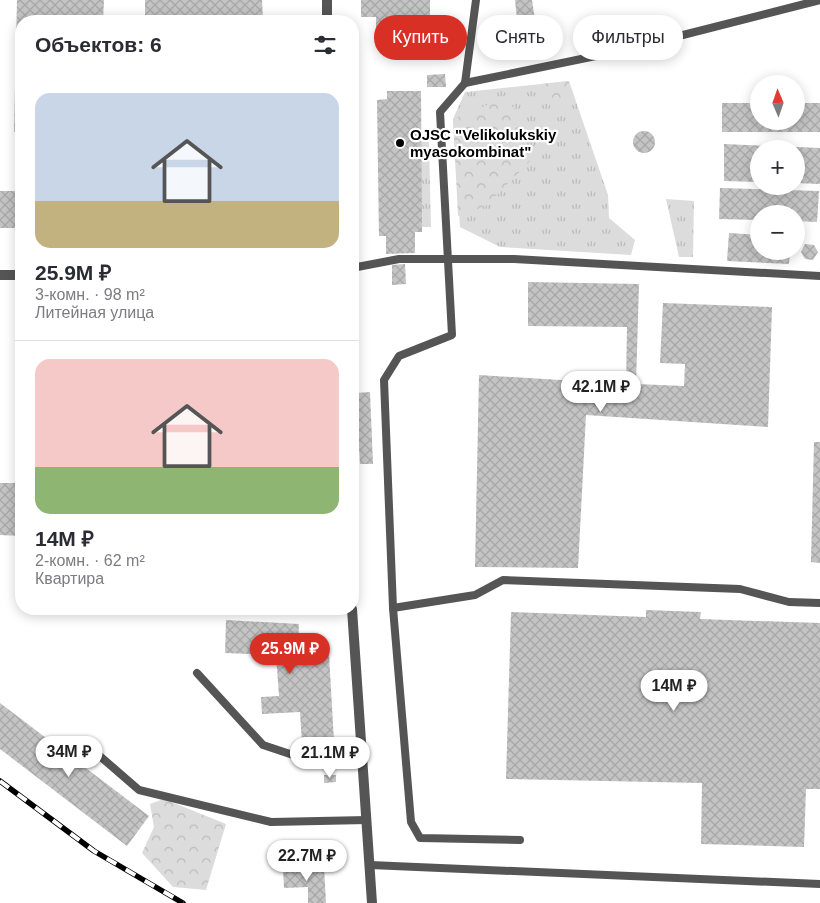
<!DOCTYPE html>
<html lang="ru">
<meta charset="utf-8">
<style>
:root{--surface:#fff;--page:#f7f7f7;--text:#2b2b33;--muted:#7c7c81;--line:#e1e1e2;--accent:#d93025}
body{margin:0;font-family:Arial,sans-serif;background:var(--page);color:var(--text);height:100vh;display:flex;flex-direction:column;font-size:19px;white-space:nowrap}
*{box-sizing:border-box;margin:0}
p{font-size:16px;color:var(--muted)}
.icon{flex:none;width:28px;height:28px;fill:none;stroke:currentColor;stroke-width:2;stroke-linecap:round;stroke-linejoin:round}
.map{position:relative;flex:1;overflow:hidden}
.side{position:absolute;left:15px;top:15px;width:344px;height:600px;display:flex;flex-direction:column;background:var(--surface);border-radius:20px;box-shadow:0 2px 12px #0003}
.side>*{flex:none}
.guide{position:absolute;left:374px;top:15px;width:371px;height:45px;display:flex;gap:10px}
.needle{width:32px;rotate:358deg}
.tools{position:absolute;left:750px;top:75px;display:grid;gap:10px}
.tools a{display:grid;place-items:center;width:55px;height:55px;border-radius:50%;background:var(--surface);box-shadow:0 2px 12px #0003;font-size:25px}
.price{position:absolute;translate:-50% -42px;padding:0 11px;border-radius:18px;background:#fff;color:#222;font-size:16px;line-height:32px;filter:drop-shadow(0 1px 2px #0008)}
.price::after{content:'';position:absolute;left:50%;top:30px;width:15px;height:11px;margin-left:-8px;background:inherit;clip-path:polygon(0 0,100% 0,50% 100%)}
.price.current{background:var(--accent);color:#fff}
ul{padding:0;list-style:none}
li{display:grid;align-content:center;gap:10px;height:265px;padding:0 20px}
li+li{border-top:1px solid var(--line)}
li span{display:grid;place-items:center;height:155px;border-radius:15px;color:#555}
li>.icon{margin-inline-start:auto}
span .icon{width:90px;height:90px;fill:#fffc;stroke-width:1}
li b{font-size:21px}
h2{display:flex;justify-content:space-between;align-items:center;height:60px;padding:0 20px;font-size:21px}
.tag{padding:0 18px;border-radius:22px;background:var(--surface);box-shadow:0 2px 12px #0003;font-size:18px;line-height:45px}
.tag.current{background:var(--accent);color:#fff}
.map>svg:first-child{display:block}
</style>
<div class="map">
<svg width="820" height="903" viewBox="0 0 820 903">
<defs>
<pattern id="grass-tufts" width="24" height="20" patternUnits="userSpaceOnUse" patternTransform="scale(1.25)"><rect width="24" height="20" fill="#dcdcdc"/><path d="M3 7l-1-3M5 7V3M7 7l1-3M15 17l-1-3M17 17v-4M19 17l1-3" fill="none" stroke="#bbb"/></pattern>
<pattern id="forest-crowns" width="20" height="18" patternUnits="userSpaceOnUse" patternTransform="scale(1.25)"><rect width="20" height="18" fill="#dcdcdc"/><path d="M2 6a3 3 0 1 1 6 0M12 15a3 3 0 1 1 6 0" fill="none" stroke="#bbb"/></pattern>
<pattern id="building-cross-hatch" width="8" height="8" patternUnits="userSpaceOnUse" patternTransform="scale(1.25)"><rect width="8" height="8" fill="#c4c4c4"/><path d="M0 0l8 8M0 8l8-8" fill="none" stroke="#a7a7a7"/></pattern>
</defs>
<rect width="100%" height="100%" fill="#fff"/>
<!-- grass -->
<g fill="url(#grass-tufts)">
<polygon points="569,81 608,195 609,218 635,240 631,255 500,247 460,227 453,119 465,92"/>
<polygon points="413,142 429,142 431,227 414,227"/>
<polygon points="666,199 694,201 693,257 679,257"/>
</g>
<!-- forest -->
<g fill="url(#forest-crowns)">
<polygon points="569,81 566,101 553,107 543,102 543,84"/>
<polygon points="494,102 514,107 530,161 486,206 458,216 453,119"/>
<polygon points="164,799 226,824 206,890 173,887 142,853 154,827 150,804"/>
</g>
<!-- building -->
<g fill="url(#building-cross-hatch)">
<polygon points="17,0 104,0 103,21 21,21 21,132 14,132"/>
<polygon points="145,0 262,0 263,21 145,21"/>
<polygon points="361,0 430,0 430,33 376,33 376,17 361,17"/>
<polygon points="515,0 532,0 536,27 518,29"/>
<polygon points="445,74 446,87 427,87 427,75"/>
<polygon points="387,91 421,91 422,232 415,232 415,253 386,254 386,236 379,236 377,100 387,99"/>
<polygon points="722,103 759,103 759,121 796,121 796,103 820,103 820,132 722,132"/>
<circle cx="644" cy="142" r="11"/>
<polygon points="724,144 820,148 820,184 796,183 796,149 759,149 759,182 724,181"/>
<polygon points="720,188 819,191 817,222 796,221 796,214 759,214 759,220 719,219"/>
<rect x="0" y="191" width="21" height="37"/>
<polygon points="729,233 759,235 759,251 790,251 789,264 727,261"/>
<polygon points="805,244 814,245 818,252 813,260 805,259 801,252"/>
<polygon points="405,264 406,284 392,285 392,265"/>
<polygon points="528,282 639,284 636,384 684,386 685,364 660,363 663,303 772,307 768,427 586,415 578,568 475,567 479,375 626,384 627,327 528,326"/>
<polygon points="370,392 373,464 360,464 356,393"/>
<polygon points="814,442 820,442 820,563 811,562"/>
<polygon points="0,483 21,483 21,536 0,535"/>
<polygon points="646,610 701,612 700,619 820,623 820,789 806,789 804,847 701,844 702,783 506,779 511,612 646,617"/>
<polygon points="226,620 299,624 297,656 329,654 334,742 302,744 300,712 262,714 261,697 279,696 276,655 225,653"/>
<polygon points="0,703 149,816 127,846 0,749"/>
<polygon points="324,775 336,775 336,782 324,783"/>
<polygon points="324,867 326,903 308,903 308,887 284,888 283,868"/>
</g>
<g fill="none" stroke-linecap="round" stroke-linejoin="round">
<!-- service -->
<g stroke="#555" stroke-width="8">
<polyline points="476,0 465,83 440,112 452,335 399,356 384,380 393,608 411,822 420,838 520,840"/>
<polyline points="465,83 620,51 820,0"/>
<polyline points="352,268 399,259 514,259 820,276"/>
<polyline points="393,608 475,595 503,580 740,589 789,602 820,603"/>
<polyline points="197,673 263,745 302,758 335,762 363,760"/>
<polyline points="94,751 139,790 271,822 367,820"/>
<polyline points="370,865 820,884"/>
</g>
<!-- minor -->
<g stroke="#555" stroke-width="10">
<polyline points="327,0 327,21"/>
<polyline points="352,609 372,903"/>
</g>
<!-- tertiary -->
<polyline stroke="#555" stroke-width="10" points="0,275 21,275"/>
<defs>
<polyline id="rail" points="0,781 94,851 183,903"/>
</defs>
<!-- rail casing -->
<use href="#rail" stroke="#000" stroke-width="5.5"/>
<!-- rail -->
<use href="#rail" stroke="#fff" stroke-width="4" stroke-dasharray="11" stroke-linecap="butt"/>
</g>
<!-- markers -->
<circle fill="#000" stroke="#fff" stroke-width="2" cx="400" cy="143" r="5"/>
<g text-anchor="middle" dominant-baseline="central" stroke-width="4.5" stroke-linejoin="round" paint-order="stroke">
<!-- poi labels -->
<g font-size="15" font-weight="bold" fill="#000" stroke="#fff" text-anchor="start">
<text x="410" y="134">OJSC "Velikolukskiy<tspan x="410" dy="17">myasokombinat"</tspan></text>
</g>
</g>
</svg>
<div class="tools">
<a><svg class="needle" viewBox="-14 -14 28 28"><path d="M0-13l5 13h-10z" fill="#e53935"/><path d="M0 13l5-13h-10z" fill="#7c7c81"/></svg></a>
<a>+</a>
<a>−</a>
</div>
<b class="price" style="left:601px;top:413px">42.1M ₽</b>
<b class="price current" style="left:290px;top:675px">25.9M ₽</b>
<b class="price" style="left:674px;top:712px">14M ₽</b>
<b class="price" style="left:69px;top:778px">34M ₽</b>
<b class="price" style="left:330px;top:779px">21.1M ₽</b>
<b class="price" style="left:307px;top:882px">22.7M ₽</b>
<div class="guide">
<a class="tag current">Купить</a>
<a class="tag">Снять</a>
<a class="tag">Фильтры</a>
</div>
<section class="side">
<h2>Объектов: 6<svg class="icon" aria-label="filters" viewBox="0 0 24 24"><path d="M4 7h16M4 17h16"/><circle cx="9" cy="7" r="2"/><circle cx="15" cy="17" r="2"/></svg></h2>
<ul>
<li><span style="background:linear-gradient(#c9d6e8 70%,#c2b280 0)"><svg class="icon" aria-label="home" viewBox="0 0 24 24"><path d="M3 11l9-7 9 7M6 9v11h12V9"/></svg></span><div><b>25.9M ₽</b><p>3-комн. · 98 m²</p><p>Литейная улица</p></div></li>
<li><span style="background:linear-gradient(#f6c9c9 70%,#8fb573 0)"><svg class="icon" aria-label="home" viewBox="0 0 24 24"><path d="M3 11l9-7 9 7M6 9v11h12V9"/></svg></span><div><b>14M ₽</b><p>2-комн. · 62 m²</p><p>Квартира</p></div></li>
</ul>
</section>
</div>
